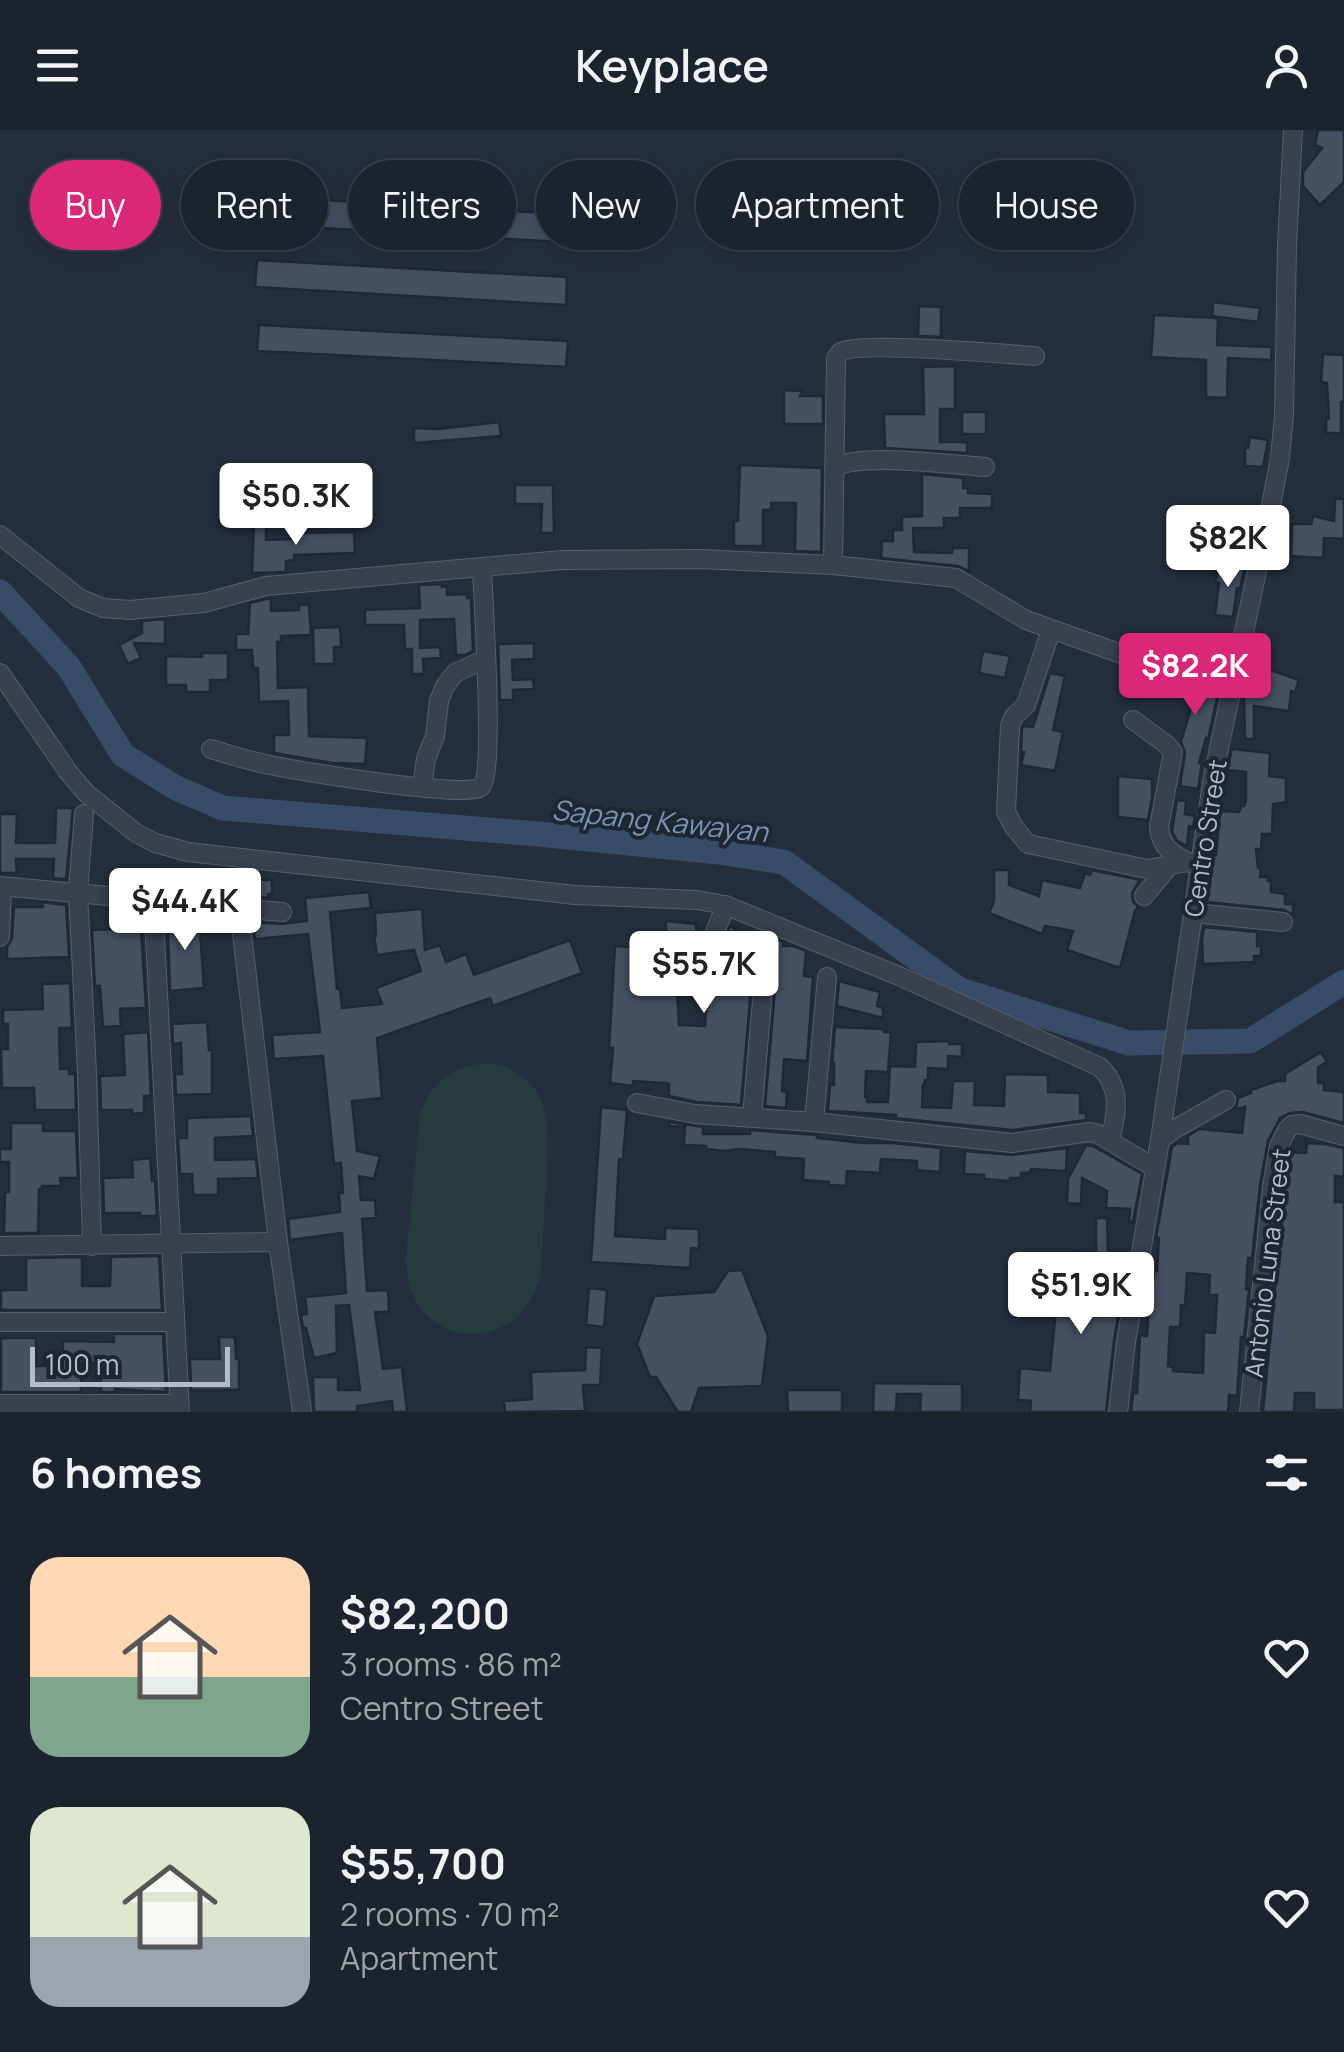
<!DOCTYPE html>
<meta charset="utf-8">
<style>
:root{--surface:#1b232e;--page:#282f3a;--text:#f1f3f6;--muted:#a0a4aa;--line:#39404a;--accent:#db2777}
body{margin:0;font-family:Manrope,sans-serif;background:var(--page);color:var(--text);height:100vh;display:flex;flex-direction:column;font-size:38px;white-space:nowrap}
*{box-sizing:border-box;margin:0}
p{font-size:32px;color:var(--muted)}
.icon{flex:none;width:55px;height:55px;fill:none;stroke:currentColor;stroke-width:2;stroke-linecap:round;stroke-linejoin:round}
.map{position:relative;height:1282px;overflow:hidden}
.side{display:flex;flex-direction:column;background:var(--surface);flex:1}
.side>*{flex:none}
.guide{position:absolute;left:30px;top:30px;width:1285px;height:90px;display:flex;gap:20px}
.scale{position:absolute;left:30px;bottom:25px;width:200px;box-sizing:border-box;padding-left:10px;border:5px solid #b4bcc9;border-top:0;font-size:28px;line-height:35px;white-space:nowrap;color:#b4bcc9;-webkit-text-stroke:8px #1d2633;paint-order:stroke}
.price{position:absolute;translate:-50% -85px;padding:0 22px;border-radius:10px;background:#fff;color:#222;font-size:32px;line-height:65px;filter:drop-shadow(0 2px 5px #0008)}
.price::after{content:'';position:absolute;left:50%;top:60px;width:30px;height:22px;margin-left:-15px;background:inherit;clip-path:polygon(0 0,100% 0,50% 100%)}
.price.current{background:var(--accent);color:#fff}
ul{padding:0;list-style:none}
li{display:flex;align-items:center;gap:30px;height:250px;padding:0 30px}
li span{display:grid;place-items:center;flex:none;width:280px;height:200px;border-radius:30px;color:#555}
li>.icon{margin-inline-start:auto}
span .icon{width:120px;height:120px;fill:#fffc;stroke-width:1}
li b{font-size:42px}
h2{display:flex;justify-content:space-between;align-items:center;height:120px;padding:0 30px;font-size:42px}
.pill{padding:0 35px;border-radius:45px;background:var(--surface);box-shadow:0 5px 25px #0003,0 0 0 2px var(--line);font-size:35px;line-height:90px}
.pill.current{background:var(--accent);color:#fff}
header{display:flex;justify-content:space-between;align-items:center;height:130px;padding:0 30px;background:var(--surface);font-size:45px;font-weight:600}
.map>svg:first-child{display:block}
</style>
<header><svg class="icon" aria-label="menu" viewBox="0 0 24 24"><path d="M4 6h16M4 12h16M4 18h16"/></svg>Keyplace<svg class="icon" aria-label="person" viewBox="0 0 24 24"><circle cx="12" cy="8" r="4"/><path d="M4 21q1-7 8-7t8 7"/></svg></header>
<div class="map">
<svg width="1344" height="1282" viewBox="0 0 1344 1282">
<rect width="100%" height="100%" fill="#242f3e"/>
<!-- green -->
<path fill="#263c3f" d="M487,933C558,944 548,1002 546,1056C544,1085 543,1114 541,1143C522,1230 406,1223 406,1128L420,985C432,950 450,937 487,933Z"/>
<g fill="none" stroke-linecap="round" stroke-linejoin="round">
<!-- river -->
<polyline stroke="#394c67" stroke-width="25" points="0,462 68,536 123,625 176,658 223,678 538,704 719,722 784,732 960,860 1129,913 1250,911 1344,852"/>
</g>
<!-- building -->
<g fill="#455162" stroke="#1f2835" stroke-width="2.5" fill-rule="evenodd">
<polygon points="1318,0 1344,0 1344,52 1320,75 1303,56 1303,42 1322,18 1315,15"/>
<polygon points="255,66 562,84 561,112 254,94"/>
<polygon points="257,130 567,147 566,175 255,157"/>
<polygon points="1213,172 1260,178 1258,192 1212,186"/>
<polygon points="919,176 941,177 941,207 918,206"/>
<polygon points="1154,185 1218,188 1217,215 1272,217 1271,230 1228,228 1227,268 1206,267 1206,230 1151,227"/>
<polygon points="259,195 568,211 566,237 257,221"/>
<polygon points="1323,224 1344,225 1344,272 1341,272 1341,303 1326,303 1326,289 1329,289 1327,253 1321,252"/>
<polygon points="955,236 955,279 940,279 940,312 967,312 967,323 885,318 884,284 924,284 923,237"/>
<polygon points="784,260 802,261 800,266 823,266 823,294 784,294"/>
<rect x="962" y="282" width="24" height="22"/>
<polygon points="499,292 501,306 414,313 414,298 438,299"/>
<polygon points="1250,307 1268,310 1263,337 1245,336 1245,318 1248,318"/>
<polygon points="740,335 822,338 821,422 795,421 796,373 771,373 771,380 763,380 763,416 734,416 734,391 738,391"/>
<polygon points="922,344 963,348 963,358 968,358 968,363 992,364 992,378 960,378 960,388 944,388 944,398 913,398 914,422 952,423 952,418 969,418 969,441 957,436 881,428 882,411 893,411 893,400 902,400 902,387 922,386"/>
<polygon points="515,355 553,355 554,403 541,403 542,374 515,374"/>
<polygon points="1335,369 1344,369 1344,409 1324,408 1323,428 1291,426 1292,394 1311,394 1313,386 1334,391"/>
<polygon points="254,394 266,394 266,410 295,409 295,403 354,402 355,423 294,425 294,430 286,431 286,442 252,443"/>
<polygon points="1232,433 1245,436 1240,459 1237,458 1233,487 1215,485 1219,453 1215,452 1218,440 1231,443"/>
<polygon points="442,454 442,457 447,456 447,465 467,464 467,468 471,468 473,521 465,525 456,525 454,489 420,490 420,518 440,517 441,528 423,529 424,544 412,544 412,519 405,519 404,495 365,495 365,480 420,478 419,455"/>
<polygon points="271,468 271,481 299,480 299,475 309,475 311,505 281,506 281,512 277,512 278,558 308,557 309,606 367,608 365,634 332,633 274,623 274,605 289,605 288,571 259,572 258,538 253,538 252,520 236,520 236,504 248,504 250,473"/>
<polygon points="165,489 165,514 134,513 141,528 128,534 119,515 142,503 142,491"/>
<polygon points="340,497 341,517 334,517 334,534 314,534 313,498"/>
<polygon points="534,513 534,529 512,530 513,550 533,549 534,559 513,560 513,570 500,570 498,514"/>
<polygon points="983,521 1010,526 1005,548 979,543"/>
<polygon points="202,523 228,523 228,550 210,550 210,562 186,562 186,555 166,555 166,526 202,527"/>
<polygon points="1259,536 1299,550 1295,562 1291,561 1289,581 1254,576 1254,609 1245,609 1244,567 1251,552 1253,553"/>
<polygon points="1160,542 1222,546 1208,609 1206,608 1199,633 1202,633 1198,659 1180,656 1185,623 1181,612 1193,571 1189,570 1191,562 1164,561 1164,554 1160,554"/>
<polygon points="1050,543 1065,546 1053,600 1063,602 1055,641 1021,635 1024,622 1021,621 1022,599 1024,596 1033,597"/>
<polygon points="1232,619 1270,623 1269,646 1286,648 1286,672 1273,674 1272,704 1262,704 1261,719 1256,719 1258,738 1261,739 1260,747 1268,747 1268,751 1271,751 1271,762 1285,764 1285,774 1293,774 1293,785 1284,780 1207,772 1214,725 1216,725 1220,681 1239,682 1241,676 1244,676 1246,670 1246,642 1227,640"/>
<polygon points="1118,646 1152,649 1152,668 1148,690 1118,687"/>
<polygon points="1177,670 1186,671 1185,684 1195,686 1193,697 1189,696 1187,716 1177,711 1172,701"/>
<polygon points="56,678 73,678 66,749 53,748 54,729 16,729 17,743 0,743 0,684 17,684 16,713 55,713"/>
<polygon points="214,738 240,740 240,749 272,750 272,764 268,764 268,768 216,763"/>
<polygon points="994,740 1009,740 1009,755 1039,766 1042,750 1080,758 1085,743 1090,745 1092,740 1140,750 1132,763 1133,771 1138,777 1135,781 1120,838 1067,820 1073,801 1045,796 1042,804 989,783 994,771"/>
<polygon points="369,762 371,778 330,782 337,859 340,859 342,878 382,874 376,858 421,841 414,820 377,825 374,806 376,806 375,783 422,779 425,820 440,815 446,832 466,824 474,845 570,810 582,843 493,876 490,868 377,908 382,968 352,971 357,1021 380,1026 374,1049 359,1046 361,1070 375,1070 376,1088 362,1089 367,1161 388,1160 389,1182 375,1182 383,1239 402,1237 407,1282 393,1282 392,1271 357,1276 357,1282 314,1282 313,1247 338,1247 338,1260 360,1260 349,1175 336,1176 337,1223 314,1228 306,1198 303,1198 301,1185 307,1184 305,1167 346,1163 342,1103 290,1110 288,1089 340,1082 339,1063 343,1063 341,1033 334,1034 323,926 274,929 272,905 320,902 308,804 255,809 253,792 281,794 307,791 305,768"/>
<polygon points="42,772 66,775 69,827 7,829 7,817 12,808 14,777 43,777"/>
<polygon points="118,779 140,782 146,878 120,879 121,896 103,897 100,856 95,856 92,800 118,799"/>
<polygon points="169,784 202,787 203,800 200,800 204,858 170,861 168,807"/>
<path d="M666,791L696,794L697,813L707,824L719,821L730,797H734L732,824L772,826L773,808L784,812L783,816H793L806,821L804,846L813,847L807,931L784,929L782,961L787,962L786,978L765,976L775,860L774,853L765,847L757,848L751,858L741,975L697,972L669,966V954L666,953L633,951V956L610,953L613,918H609L615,816L658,819V817L666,819ZM676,841L709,842L705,896L679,895Z"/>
<polygon points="1204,797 1257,802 1257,816 1261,816 1261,826 1254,826 1254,832 1203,834 1202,810"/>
<polygon points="839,851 880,862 877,876 883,878 883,888 837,876"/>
<polygon points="70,853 72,898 59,898 60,939 69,939 69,944 75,944 76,980 35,980 34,958 2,958 1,919 8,919 8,894 3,894 3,880 43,879 42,854"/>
<polygon points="207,892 209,920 212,920 212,964 176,965 175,944 182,944 181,913 173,914 172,894"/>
<polygon points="835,897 884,899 884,902 891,902 888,942 866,941 865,967 867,968 867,972 888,972 890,936 915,937 916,912 949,911 949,914 962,914 962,927 948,926 948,939 928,938 928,950 925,950 924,955 923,955 922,977 951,978 953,951 975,951 974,975 1004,976 1005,944 1048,945 1048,962 1080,963 1080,983 1086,983 1086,990 1012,1000 895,988 896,985 828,981 830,955 834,955 834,933 832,933"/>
<polygon points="148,902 151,966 144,966 144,983 132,984 132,980 101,980 100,946 125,945 123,904"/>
<path d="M1321,922L1327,932L1318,937V953H1324V960L1344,962V993L1303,982L1290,983L1280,988L1268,1011L1260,1055L1252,1128H1248L1246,1159L1249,1160L1244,1207H1241L1237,1266L1229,1265L1228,1282H1131L1133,1263H1137L1140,1205L1147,1206L1149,1174L1145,1173L1149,1152H1153L1154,1141H1157L1159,1108H1156L1172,1017L1177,1013L1188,1014V1006L1199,999L1242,1003L1245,977L1233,980L1237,975L1238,968L1251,963V960L1277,951H1285V944ZM1187,1143L1210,1145L1209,1165H1217L1215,1203L1204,1202L1203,1243L1173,1241V1237L1168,1236L1170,1197H1180L1181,1175L1185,1176Z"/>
<polygon points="601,977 627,980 623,1029 619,1029 615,1106 665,1109 665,1098 699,1099 699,1119 691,1118 690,1138 591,1132"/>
<polygon points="251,986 253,1006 215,1008 215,1030 256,1029 258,1048 218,1049 218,1065 193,1065 192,1044 180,1044 178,1008 187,1008 187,988"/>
<polygon points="669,992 703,997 703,1004 750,1004 750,1000 817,1005 817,1008 863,1013 892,1013 941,1018 940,1042 917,1040 917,1031 881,1029 880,1043 847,1041 846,1056 829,1055 829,1052 803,1050 804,1029 775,1027 775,1022 739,1019 724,1021 706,1019 706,1016 684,1015 685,997 669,996"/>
<polygon points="11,993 43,993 43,1001 76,1001 78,1048 60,1048 61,1056 42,1056 42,1059 39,1059 38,1103 4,1103 5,1062 9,1062 9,1032 0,1032 0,1019 11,1019"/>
<polygon points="1307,1013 1325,1014 1344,1018 1344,1047 1335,1046 1335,1072 1344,1072 1344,1280 1314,1280 1314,1263 1295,1263 1294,1282 1263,1282 1286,1047 1291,1022 1306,1023"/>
<polygon points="1086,1015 1093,1016 1142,1044 1133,1092 1129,1092 1130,1079 1106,1078 1107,1061 1082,1048 1081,1074 1067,1073 1068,1049"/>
<polygon points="1067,1018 1066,1041 1031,1039 1029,1043 1021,1043 1021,1048 1010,1048 1010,1051 984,1049 984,1045 964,1044 965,1021 1013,1025"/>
<polygon points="150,1028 152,1051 155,1051 157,1086 140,1086 140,1083 104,1083 103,1048 133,1047 132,1030"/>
<polygon points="1096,1088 1107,1088 1108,1124 1128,1126 1114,1210 1106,1282 1030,1282 1031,1271 1018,1270 1020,1238 1050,1241 1058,1159 1075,1160 1079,1122 1096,1123"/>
<polygon points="152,1126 159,1126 162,1180 1,1180 1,1160 26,1160 26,1128 82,1127 82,1156 110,1156 111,1127"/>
<polygon points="742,1140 768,1206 762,1256 699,1258 691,1282 678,1282 656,1247 650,1247 637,1214 654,1166 714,1162 728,1141"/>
<polygon points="589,1158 607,1160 604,1197 586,1195"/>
<polygon points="114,1204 163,1204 166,1262 115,1259 115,1262 101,1262 101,1233 81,1233 81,1262 1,1262 1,1208 36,1208 36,1236 62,1236 63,1211 114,1212"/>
<polygon points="219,1207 235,1207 236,1229 239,1229 239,1260 191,1260 190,1229 220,1229"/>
<polygon points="586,1217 602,1218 600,1255 583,1255 585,1281 505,1282 504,1271 532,1269 531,1242 585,1240"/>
<polygon points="874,1253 962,1254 962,1282 920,1282 921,1264 897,1264 896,1282 873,1282"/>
<polygon points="787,1260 842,1260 842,1282 788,1282"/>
</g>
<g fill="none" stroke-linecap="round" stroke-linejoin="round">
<defs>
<g id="minor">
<path d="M834,337C865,323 948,334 985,337"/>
<polyline points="0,405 79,468 103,478 130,480 204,473 266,456 562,430 700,429 833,435 956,448 1026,490 1127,526 1236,535"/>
<path d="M833,435L836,228C838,226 839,223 841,222C858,211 1006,224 1035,226"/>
<polyline points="1051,500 1026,575 1014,586 1010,596 1006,682 1014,697 1028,714 1147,739 1188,732"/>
<path d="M0,543L69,643L86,663L136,703L155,713L188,722L575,765L697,770L714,773L730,777L899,846L1100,937C1122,958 1117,984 1110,1010"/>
<path d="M1133,590L1166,614L1173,622L1159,697C1161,718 1172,724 1190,733"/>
<path d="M211,619C230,625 250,631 270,635C297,641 468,669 481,657C495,643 483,467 482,437"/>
<polyline points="422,657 426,629 435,606 439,571 445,556 455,543 486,529"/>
<polyline points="84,684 78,762 87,942 92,1116"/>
<polyline points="0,756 282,782"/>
<polyline points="1144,766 1169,736"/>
<polyline points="153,769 180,1282"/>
<polyline points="239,778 278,1112 302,1282"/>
<polyline points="1193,783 1283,792"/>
<polyline points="0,807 2,757"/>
<polyline points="711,812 726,775"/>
<polyline points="637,973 695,984 814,992 1012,1013 1090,1002 1098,1004 1155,1038"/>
<polyline points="752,987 763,859"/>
<polyline points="814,992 827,847"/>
<polyline points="1160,1010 1173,1000 1226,970"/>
<polyline points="0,1116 278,1112"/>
<polyline points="0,1192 174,1192"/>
<polyline points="0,1274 179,1274"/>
<polyline points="1118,1282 1126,1212 1160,1010 1213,646 1270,381 1280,328 1284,286 1287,115 1293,0"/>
<polyline points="1249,1282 1272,1057 1279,1016 1287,1000 1292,995 1300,994 1344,1006"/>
</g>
</defs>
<!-- minor casing -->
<use href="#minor" stroke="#565f6c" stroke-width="20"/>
<!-- minor -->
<use href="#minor" stroke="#38414e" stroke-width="18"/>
</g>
<g text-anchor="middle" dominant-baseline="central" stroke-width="8" stroke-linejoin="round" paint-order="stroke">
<!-- street labels -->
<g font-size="25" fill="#b4bcc9" stroke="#1d2633">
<text transform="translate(1205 708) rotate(-81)">Centro Street</text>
<text transform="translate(1267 1133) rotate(-83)">Antonio Luna Street</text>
</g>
<!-- water labels -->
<g font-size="28" font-style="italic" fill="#7c92b1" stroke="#1d2633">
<text transform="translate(660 690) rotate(6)">Sapang Kawayan</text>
</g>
</g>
</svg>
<div class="scale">100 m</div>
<b class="price" style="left:296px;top:418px">$50.3K</b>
<b class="price" style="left:1228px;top:460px">$82K</b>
<b class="price current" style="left:1195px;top:588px">$82.2K</b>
<b class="price" style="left:185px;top:823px">$44.4K</b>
<b class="price" style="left:704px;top:886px">$55.7K</b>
<b class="price" style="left:1081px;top:1207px">$51.9K</b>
<div class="guide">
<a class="pill current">Buy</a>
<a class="pill">Rent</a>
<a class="pill">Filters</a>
<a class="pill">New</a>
<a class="pill">Apartment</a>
<a class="pill">House</a>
</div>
</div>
<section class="side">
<h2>6 homes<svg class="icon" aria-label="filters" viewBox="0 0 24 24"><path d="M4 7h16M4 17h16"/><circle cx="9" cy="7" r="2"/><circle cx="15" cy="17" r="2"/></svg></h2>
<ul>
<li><span style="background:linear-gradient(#ffd9b3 60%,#7fa58c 0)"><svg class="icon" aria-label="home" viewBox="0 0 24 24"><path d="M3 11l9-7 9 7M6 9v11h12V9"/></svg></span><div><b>$82,200</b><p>3 rooms · 86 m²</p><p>Centro Street</p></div><svg class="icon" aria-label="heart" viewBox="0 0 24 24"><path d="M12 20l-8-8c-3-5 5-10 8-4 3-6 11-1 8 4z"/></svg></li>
<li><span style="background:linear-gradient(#dfe7d0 65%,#9aa5b1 0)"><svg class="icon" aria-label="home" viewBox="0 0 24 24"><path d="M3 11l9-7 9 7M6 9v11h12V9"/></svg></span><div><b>$55,700</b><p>2 rooms · 70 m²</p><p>Apartment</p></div><svg class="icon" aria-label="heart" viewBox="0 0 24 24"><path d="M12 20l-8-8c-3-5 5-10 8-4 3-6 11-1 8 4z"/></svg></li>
</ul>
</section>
